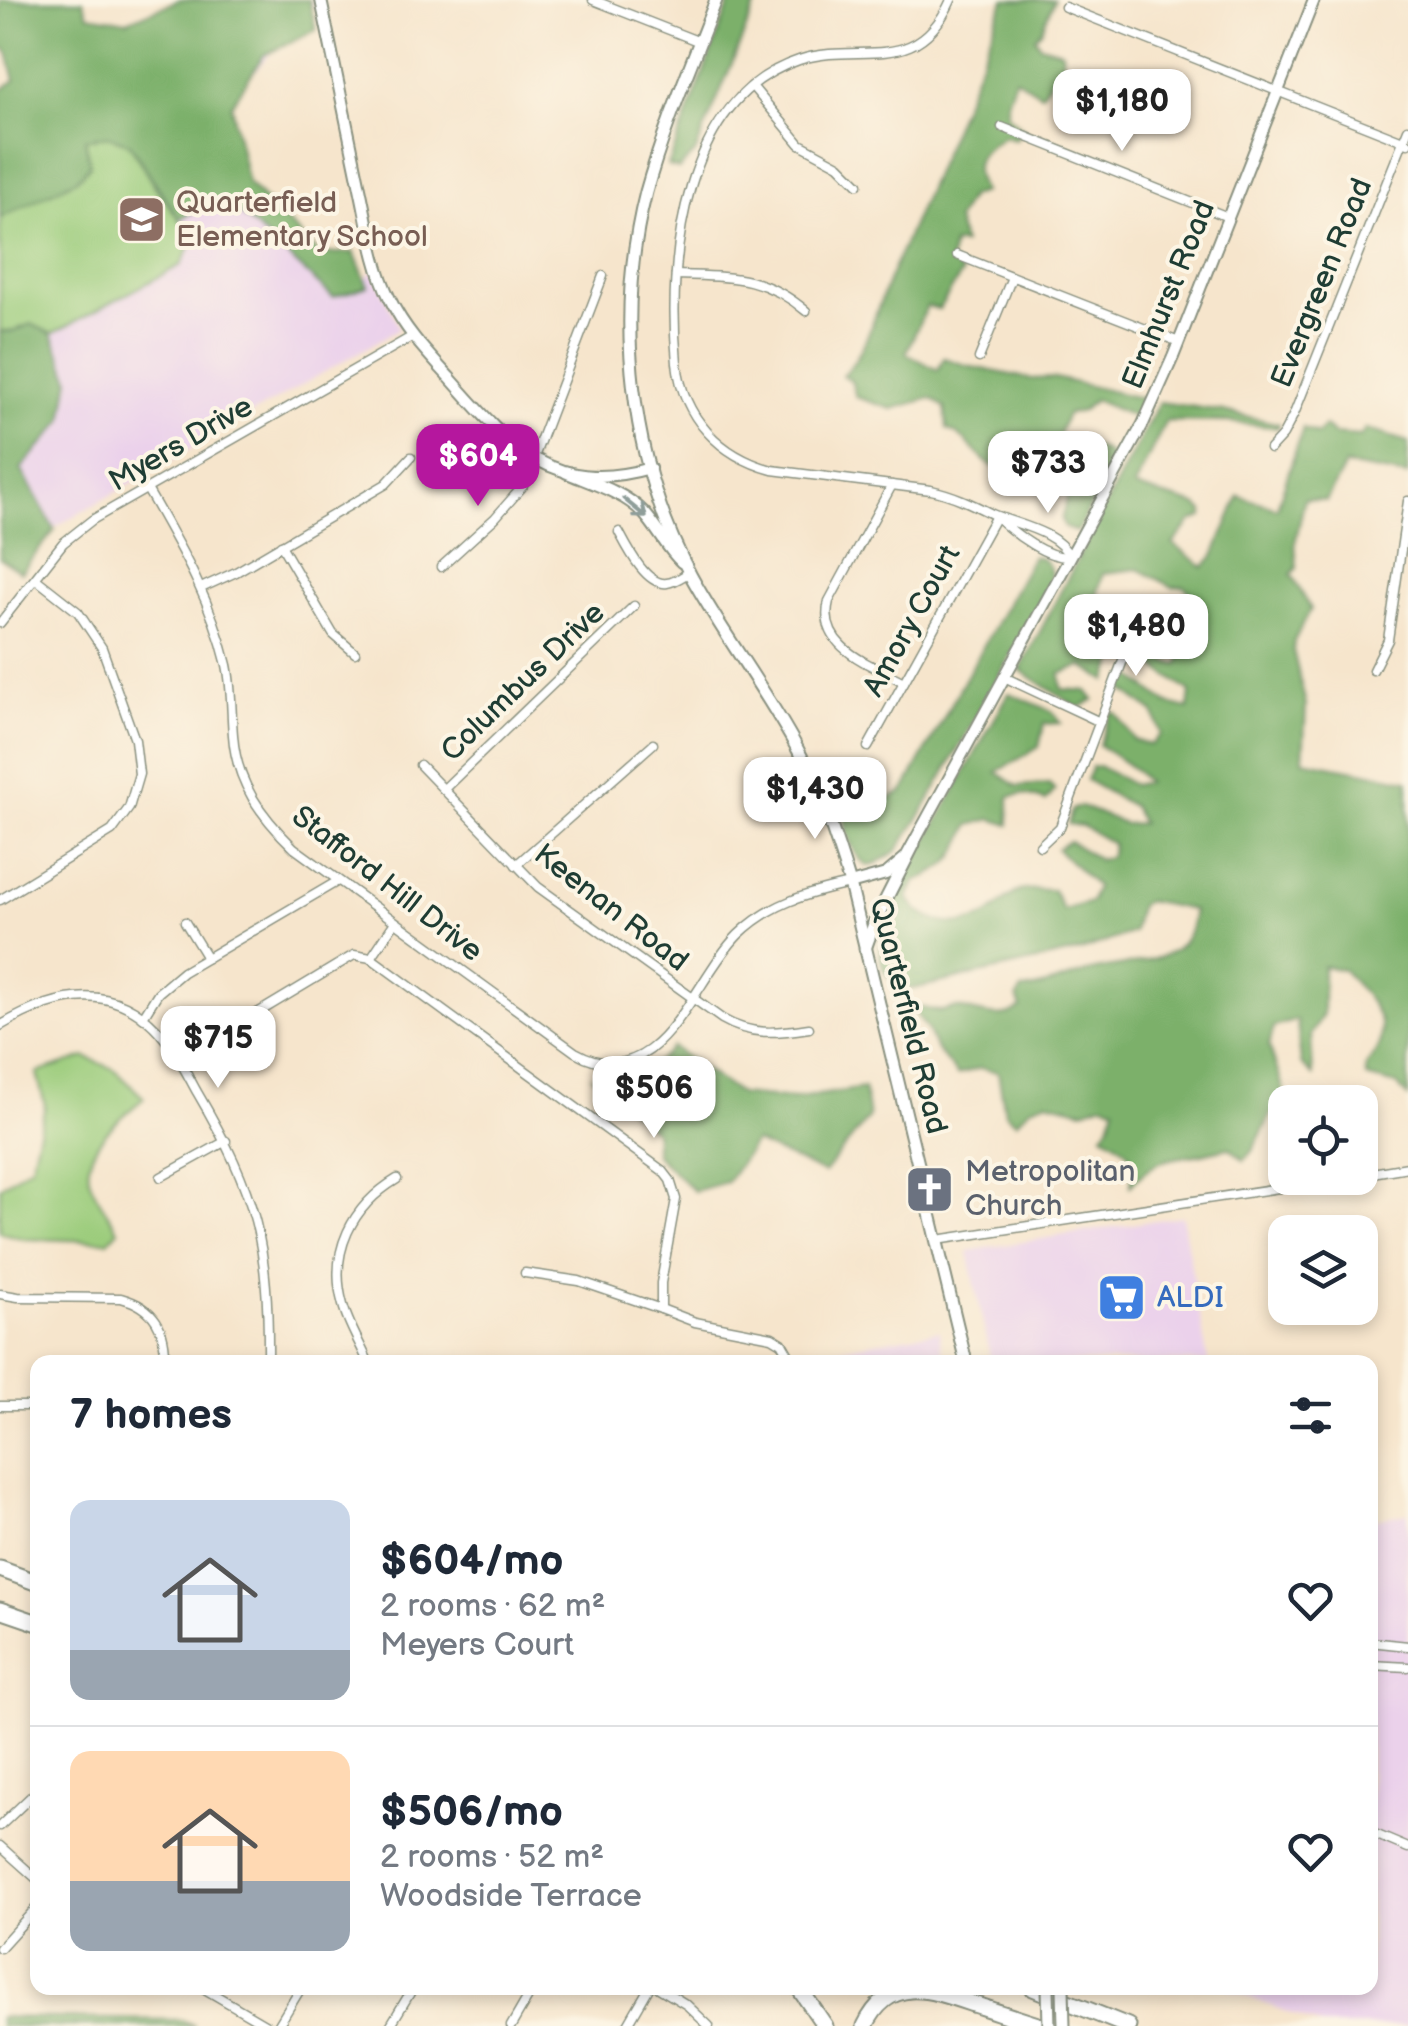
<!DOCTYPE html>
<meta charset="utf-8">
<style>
:root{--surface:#fff;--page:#f6f6f7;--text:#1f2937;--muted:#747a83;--line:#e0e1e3;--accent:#b5179e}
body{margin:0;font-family:"Balsamiq Sans",sans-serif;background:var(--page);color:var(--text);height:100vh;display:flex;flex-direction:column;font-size:38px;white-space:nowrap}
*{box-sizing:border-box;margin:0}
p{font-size:32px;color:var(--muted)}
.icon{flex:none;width:55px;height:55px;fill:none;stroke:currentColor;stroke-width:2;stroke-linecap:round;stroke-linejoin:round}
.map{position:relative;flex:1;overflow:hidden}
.details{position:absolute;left:30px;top:1355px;width:1348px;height:640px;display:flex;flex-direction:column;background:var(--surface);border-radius:20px;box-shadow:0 5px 15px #0003}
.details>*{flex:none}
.controls{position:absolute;left:1268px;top:1085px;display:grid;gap:20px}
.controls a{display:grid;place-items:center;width:110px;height:110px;border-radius:20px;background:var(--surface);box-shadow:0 5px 15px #0003;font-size:50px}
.price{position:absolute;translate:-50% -85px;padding:0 22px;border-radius:20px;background:#fff;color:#222;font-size:32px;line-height:65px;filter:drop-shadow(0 2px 5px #0008)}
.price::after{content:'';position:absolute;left:50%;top:60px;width:30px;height:22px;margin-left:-15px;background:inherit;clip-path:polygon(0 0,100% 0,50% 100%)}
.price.on{background:var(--accent);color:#fff}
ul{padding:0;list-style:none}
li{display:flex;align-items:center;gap:30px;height:250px;padding:0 40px}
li+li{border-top:2px solid var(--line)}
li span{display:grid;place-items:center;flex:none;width:280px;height:200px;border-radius:20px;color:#555}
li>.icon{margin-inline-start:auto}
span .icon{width:120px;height:120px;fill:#fffc;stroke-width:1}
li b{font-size:42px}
h2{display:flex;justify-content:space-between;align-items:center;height:120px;padding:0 40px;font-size:42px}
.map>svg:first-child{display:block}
</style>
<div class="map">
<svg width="1408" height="2026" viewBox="0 0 1408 2026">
<rect width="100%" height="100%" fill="#fcf5e5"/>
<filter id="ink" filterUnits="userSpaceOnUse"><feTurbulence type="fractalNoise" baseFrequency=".01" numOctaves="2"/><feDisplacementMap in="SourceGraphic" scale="20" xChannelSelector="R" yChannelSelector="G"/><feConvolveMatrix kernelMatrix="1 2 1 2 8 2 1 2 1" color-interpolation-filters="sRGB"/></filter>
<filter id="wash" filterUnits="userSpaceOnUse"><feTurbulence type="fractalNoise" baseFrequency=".0048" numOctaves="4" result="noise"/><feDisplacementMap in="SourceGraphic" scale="40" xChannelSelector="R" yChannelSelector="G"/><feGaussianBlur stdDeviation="2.25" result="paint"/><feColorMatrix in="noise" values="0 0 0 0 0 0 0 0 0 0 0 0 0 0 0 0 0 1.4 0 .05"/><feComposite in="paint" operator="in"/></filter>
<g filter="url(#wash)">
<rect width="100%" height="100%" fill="#f6e5cc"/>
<!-- built -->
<g fill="#ebd1eb">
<polygon points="269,0 315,2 220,112 230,170 356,289 373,270 399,329 0,559 0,144 143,90"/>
<polygon points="1182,1216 1208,1362 991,1362 968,1251"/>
<polygon points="939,1331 944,1362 816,1362 814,1353"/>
<polygon points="1408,1513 1408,2026 1322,2026 1226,1988 1370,1988 1370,1520"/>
</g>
<!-- green -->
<g fill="#9bcc7b" stroke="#5d8458" stroke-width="2.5">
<polygon points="108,136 129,143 151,181 194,239 181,265 52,334 31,324 14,331 0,331 0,218 77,179 85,138"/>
<path d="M85,1057L114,1069L144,1098C122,1117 80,1148 90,1181C95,1197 110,1215 118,1230L108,1241L24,1239L0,1232V1187L31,1165L45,1106L37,1073Z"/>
</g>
<!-- forest -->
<g fill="#7cb06b" stroke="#4e7650" stroke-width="2.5">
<polygon points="0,0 83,0 88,15 127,21 179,0 309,0 316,30 264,55 231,105 248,184 320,254 354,252 368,286 333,297 223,198 179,219 129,143 108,136 85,139 90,165 77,179 0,218 0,91 15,80 8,53 0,44"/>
<polygon points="731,0 758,0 695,153 679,169 668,166"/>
<path d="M1004,0H1054L1042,29L1035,37L1040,45L1062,51L1063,62L1041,94L1015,78L1007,102V115L1024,130L1015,139L1004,136C979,151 967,162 983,192L970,196L956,220L963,244H953L950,260L962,273L939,309L927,306L906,353L938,370L944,358L972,367L1032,379L1055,378L1149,400L1139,419L1094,400L1082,411L1067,414L1056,441L1063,453C1087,447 1097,441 1115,460L1077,532L1065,528L1061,520L1068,493C1046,482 1020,479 998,469C975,459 973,440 947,429L945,408L931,398L892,409L856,397L851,380L843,376C870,345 876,308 892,272C931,182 970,92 1004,0Z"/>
<polygon points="31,324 52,334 70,378 63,421 21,469 55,530 21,572 0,558 0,332 14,331"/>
<path d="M1159,402L1223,411L1279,424L1278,428L1228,422L1166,421L1134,487L1196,505L1203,511V517L1191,522L1173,544L1204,567L1214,556L1239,496L1277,508L1303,428L1317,434L1325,426L1333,434L1361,436L1365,429L1408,442L1407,476L1345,465L1326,501L1305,498L1295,543L1297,568L1291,574L1311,609L1294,641L1293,650L1306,705L1303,760L1408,780V1097L1397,1085L1366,1077V1066C1400,1027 1371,1002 1343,970L1323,966V1014L1311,1035L1313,1075L1301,1064L1297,1020L1274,1027L1269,1046L1284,1091L1252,1151L1244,1160L1230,1148C1216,1150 1202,1155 1189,1156C1158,1160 1153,1163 1131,1185C1135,1153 1130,1150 1103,1134L1109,1125L1115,1106L1103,1103L1084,1110L1047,1101L1031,1107L1016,1122L1005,1113L998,1072L980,1068L957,1075L934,1046L927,1029L911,1007C923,1005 931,1012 942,1011C948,1010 952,1007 958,1008C980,1012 1001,1023 1021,1008L1017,997L1022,990C1045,988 1068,977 1091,971C1130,961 1194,967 1193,910L1147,901L1139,905L1133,932L1081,951L912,989C875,980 880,955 881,922L1009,693L1052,711L1061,723L1044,724L1039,747L997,772L1017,786L1049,784L1055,790L1046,801L1023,794L1009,797V825L992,819L970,825C953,861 953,865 915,882L908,897C922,925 961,930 987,915C998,909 1007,895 1020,891C1029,888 1043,890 1053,890L1063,910L1091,902L1096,886L1057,849L1069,841L1099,860L1110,856L1113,844L1082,826L1068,824L1072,810L1081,806L1125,824L1142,823L1132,806L1086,780L1092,767L1099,766L1133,785L1146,782L1135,770L1099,745L1111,712L1116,713L1134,740L1151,745L1161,734L1154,713L1122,689L1124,677L1132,676L1168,704L1188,709L1190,692L1135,652L1150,645L1162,660L1178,665L1196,626L1201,604L1184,586L1173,587L1138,569L1103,573L1097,595L1118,613L1117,624L1099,614L1078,632L1079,648L1116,657L1107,681L1082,666L1060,674L1062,689L1087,691L1094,700L1078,708L1020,670Z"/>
<path d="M1033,556C1050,558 1054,573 1049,587L921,815L897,851L872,866L865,865C845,845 836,804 851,779L873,806L903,792Z"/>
<path d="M672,1047L739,1094L793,1099L864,1088L869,1117L824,1173L755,1142L727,1182L694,1191L655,1154V1132L593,1077C627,1079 649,1073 672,1047Z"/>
<polygon points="0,2017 182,2020 195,2026 0,2026"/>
</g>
</g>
<g filter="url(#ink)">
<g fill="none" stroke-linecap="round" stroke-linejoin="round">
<defs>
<g id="minor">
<polyline points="593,0 700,42"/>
<path d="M951,0C916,78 861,40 799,60C683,98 667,260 677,363C683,418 720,456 772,470L931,490C954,495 972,504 992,514C1017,525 1056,530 1070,557"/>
<polyline points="1065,7 1408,143"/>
<polyline points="752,86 800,144 839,165 858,184"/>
<polyline points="1002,127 1228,217"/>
<polyline points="957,255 1179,342"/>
<path d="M676,275C729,277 763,274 806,311"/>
<polyline points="979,358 1012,277"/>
<polyline points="1270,449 1283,435 1294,414 1408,129"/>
<path d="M892,485L829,601C817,648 870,664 904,682"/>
<path d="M147,489C180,547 211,599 227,665C232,688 231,712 233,735C236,782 261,816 294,848L575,1052C660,1100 692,981 738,935C769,904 808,893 850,884"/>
<path d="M999,519C1016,535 1046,558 1070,557"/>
<path d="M619,532C627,547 646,586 667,583C675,582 683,576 690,572"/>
<polyline points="281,545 333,634 355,653"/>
<polyline points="441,567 495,518 523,486 603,276"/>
<polyline points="201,588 236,572 386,484 411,457"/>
<polyline points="0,623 63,543 92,520 413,336"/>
<polyline points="1373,670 1388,640 1408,501"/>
<polyline points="1004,677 1100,722"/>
<polyline points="868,747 996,516"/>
<path d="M420,765L538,887L722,1019C751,1036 777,1033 809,1028"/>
<polyline points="444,789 634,606"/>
<polyline points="1040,846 1060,827 1137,623"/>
<polyline points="516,865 653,744"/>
<polyline points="0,900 112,831 129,808 139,774 135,740 102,648 78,612 36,579"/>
<polyline points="185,922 207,958"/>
<polyline points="371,958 663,1171 670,1180 676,1199 661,1283 661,1309 695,1322 772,1337 782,1343 793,1362"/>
<polyline points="143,1017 158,993 183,972 338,881"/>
<polyline points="244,1021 354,955 371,958 395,922"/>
<path d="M0,1026C57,992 118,979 165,1039C178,1055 187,1074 197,1092C257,1194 269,1245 268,1362"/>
<polyline points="1360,1175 1408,1167"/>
<polyline points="161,1177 226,1141"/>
<polyline points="937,1240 1345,1178"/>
<polyline points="525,1273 579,1281 661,1309"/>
<path d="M0,1294L18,1297L121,1298C155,1307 166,1329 165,1362"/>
<path d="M368,1362C360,1343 348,1324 343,1305C328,1252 352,1206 397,1179"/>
<polyline points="0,1406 38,1406"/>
<polyline points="1370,1642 1408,1646"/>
<polyline points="1370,1665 1408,1667"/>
<polyline points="0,1826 38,1790"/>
<polyline points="1370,1832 1408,1848"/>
<polyline points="0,1846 38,1880"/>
<polyline points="0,1948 38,1906"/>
<polyline points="203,1988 268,2026"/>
<polyline points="659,1988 687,2005 709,2026"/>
<polyline points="278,2026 301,1988"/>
<polyline points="390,2026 413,1988"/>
<polyline points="511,2026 533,1988"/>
<polyline points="627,2026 649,1988"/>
</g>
<g id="tertiary">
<path d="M321,0C334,63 347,125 360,188C368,224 373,265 390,299C404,329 428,354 450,378C510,446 552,496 650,468"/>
<polyline points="850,884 886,874 906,857 1143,424 1173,357 1314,0"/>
</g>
<g id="secondary">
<path d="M716,0C692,63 664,127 646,192C614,316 630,463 691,576C724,636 766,690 798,750C821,793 836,838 850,884L966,1362"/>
<path d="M566,472C592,483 623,492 643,512C658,528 666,547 682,562"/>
<polyline points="865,949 875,921 914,844"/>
</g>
<g id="motorway">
<polyline points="0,1569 38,1583"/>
<polyline points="0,1610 38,1623"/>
<polyline points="799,1988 825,2026"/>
<polyline points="1033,1988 1128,2026"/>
<path d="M865,2026C890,1974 929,1989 973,2004C995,2011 1018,2019 1041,2026"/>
</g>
</defs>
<!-- minor casing -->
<use href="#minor" stroke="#8a9180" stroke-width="11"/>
<!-- tertiary casing -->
<use href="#tertiary" stroke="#8a9180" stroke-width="14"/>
<!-- secondary casing -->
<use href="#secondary" stroke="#8a9180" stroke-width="15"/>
<!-- motorway casing -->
<use href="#motorway" stroke="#8a9180" stroke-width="19"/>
<!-- minor -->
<use href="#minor" stroke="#fff" stroke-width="8"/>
<!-- tertiary -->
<use href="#tertiary" stroke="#fff" stroke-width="10"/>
<!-- secondary -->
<use href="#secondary" stroke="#fff" stroke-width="11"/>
<!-- motorway -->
<use href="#motorway" stroke="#fff" stroke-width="15"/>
<defs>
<g id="secondary-bridge">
<polyline points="1048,1988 1049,2026"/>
<polyline points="1063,1988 1064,2026"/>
</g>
</defs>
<!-- secondary-bridge casing -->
<use href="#secondary-bridge" stroke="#8a9180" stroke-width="15" stroke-linecap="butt"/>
<!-- secondary-bridge -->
<use href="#secondary-bridge" stroke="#fff" stroke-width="11"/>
</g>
<!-- one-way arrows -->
<defs><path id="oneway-shaft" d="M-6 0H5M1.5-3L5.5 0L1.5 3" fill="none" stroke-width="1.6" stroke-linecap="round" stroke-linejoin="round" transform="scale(2.5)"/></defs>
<use stroke="#8f9e9a" href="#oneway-shaft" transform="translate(635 508) rotate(39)"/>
</g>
<!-- icons -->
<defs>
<symbol id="school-square" viewBox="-11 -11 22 22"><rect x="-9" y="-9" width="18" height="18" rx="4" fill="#8d6e63" stroke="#fcf5e5"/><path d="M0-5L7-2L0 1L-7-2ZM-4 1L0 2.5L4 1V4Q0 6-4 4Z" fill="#fff"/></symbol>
<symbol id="church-square" viewBox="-11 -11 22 22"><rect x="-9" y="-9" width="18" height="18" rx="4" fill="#6b7280" stroke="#fcf5e5"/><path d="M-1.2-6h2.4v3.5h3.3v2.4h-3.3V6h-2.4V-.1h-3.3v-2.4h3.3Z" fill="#fff"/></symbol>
<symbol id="supermarket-square" viewBox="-11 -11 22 22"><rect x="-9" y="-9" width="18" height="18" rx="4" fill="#3f7fe0" stroke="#fcf5e5"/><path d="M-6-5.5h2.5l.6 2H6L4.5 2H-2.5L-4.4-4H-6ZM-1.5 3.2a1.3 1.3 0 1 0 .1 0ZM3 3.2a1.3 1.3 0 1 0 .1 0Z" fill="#fff"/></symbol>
</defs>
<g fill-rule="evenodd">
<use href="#school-square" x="114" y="192" width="55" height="55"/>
<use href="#church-square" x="902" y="1162" width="55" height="55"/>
<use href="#supermarket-square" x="1094" y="1270" width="55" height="55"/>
</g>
<g text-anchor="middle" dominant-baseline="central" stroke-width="8" stroke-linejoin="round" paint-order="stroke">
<!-- education labels -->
<g font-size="30" fill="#785e54" stroke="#fcf5e5" text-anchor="start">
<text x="176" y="203">Quarterfield<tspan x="176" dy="34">Elementary School</tspan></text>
</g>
<!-- street labels -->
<g font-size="30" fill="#1f3d34" stroke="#fcf5e5">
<text transform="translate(1322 283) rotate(-68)">Evergreen Road</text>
<text transform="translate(1169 295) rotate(-68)">Elmhurst Road</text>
<text transform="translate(181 444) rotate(-30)">Myers Drive</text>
<text transform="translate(912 621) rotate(-61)">Amory Court</text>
<text transform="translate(523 682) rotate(-44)">Columbus Drive</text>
<text transform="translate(387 884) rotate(38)">Stafford Hill Drive</text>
<text transform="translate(611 908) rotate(38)">Keenan Road</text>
<text transform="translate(908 1016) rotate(76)">Quarterfield Road</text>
</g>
<!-- worship labels -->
<g font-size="30" fill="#5b616d" stroke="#fcf5e5" text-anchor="start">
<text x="965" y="1172">Metropolitan<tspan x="965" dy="34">Church</tspan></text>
</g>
<!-- shop labels -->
<g font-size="30" fill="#366cbe" stroke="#fcf5e5" text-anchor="start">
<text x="1157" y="1298">ALDI</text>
</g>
</g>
</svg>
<div class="controls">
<a><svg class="icon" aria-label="locate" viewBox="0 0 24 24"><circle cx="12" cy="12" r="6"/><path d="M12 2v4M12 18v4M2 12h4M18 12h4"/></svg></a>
<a><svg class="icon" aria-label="layers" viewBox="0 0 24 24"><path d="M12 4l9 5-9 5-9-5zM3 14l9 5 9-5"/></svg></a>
</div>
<b class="price" style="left:1122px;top:154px">$1,180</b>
<b class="price on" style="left:478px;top:509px">$604</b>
<b class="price" style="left:1048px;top:516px">$733</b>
<b class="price" style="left:1136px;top:679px">$1,480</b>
<b class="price" style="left:815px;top:842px">$1,430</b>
<b class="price" style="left:218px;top:1091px">$715</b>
<b class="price" style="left:654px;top:1141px">$506</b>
<section class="details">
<h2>7 homes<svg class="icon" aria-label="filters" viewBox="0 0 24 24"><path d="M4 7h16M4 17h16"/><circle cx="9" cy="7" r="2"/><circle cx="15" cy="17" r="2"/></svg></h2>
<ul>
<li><span style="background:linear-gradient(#c9d6e8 75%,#9aa5b1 0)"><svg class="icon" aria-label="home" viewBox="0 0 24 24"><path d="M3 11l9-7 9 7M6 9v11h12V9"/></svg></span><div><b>$604/mo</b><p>2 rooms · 62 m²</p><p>Meyers Court</p></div><svg class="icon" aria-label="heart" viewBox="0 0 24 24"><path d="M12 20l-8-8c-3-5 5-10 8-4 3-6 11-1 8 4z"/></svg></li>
<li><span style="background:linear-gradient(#ffd9b3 65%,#9aa5b1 0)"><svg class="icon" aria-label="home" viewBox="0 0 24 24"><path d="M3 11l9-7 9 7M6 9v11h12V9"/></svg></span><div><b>$506/mo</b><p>2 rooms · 52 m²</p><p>Woodside Terrace</p></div><svg class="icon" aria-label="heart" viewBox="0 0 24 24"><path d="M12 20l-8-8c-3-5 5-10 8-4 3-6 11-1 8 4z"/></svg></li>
</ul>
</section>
</div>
